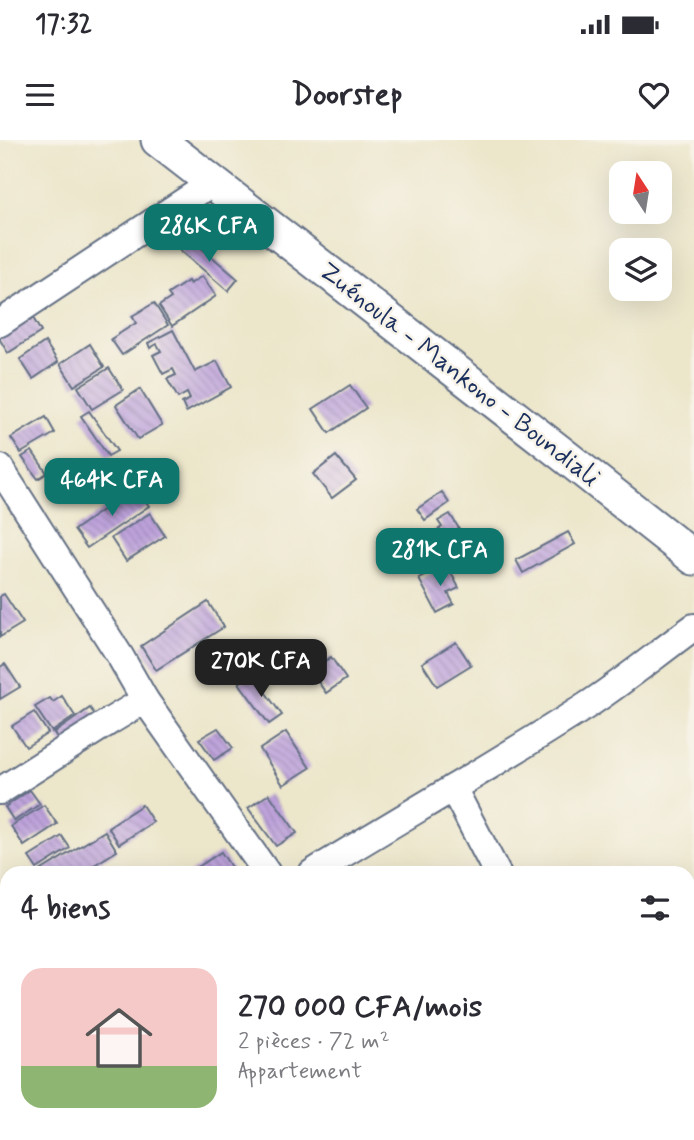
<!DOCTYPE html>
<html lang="fr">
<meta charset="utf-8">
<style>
:root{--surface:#fff;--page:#f7f7f7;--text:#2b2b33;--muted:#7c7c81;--line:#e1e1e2;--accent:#0f766e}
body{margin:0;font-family:Mynerve,sans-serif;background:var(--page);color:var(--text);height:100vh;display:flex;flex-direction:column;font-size:26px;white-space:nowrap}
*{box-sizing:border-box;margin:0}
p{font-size:23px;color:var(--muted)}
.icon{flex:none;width:38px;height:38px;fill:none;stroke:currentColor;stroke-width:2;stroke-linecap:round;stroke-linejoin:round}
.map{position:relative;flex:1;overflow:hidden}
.details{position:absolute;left:0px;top:726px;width:695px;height:275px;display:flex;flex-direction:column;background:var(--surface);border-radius:21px 21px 0 0;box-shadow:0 7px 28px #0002}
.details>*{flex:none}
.needle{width:46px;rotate:348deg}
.buttons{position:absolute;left:609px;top:21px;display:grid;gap:14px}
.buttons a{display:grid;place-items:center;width:63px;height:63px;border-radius:14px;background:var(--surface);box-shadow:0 7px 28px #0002;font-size:35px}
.price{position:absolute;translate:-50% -60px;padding:0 16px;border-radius:14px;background:var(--accent);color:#fff;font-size:23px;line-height:46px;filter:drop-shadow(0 2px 4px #0008)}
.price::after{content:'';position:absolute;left:50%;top:42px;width:21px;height:16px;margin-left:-10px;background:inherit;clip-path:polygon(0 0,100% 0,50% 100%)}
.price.on{background:#222;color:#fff}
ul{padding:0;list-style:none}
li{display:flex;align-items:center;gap:21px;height:175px;padding:0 21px}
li+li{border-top:2px solid var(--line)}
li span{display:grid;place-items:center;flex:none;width:196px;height:140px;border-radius:21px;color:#555}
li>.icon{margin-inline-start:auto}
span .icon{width:84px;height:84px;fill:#fffc;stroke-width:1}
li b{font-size:30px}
h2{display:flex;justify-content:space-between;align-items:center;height:84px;padding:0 21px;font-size:30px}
.status{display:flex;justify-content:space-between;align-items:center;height:49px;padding:0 35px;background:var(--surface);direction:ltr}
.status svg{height:19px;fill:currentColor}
header{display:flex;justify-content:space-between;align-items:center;height:91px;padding:0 21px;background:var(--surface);font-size:32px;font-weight:700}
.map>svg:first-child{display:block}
</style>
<div class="status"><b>17:32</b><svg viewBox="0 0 49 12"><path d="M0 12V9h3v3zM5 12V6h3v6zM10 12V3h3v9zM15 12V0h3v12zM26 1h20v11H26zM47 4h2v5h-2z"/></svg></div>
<header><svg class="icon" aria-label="menu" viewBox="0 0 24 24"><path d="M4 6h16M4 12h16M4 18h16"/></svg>Doorstep<svg class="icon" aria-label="heart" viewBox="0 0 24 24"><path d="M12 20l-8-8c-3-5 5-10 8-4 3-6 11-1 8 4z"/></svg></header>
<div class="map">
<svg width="694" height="1000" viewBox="0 0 694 1000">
<defs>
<pattern id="building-back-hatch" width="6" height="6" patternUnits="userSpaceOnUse" patternTransform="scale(1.75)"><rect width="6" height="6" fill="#bea3db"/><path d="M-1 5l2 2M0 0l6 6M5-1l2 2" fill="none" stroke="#9a85b5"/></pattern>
</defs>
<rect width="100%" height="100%" fill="#f7f3e8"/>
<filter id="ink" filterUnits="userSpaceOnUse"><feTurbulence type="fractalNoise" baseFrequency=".0143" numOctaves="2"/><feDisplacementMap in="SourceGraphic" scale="14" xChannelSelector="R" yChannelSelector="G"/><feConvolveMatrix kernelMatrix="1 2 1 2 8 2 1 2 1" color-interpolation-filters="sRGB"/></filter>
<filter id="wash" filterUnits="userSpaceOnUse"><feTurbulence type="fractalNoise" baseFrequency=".00686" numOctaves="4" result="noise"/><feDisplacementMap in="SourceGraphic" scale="28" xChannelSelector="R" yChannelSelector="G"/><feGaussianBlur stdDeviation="1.57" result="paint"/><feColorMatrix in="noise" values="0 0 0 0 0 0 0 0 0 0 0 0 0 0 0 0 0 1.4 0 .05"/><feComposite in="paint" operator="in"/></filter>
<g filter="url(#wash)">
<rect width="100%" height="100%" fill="#ece6cb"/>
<g id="blocks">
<!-- building -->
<g fill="url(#building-back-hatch)">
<polygon points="190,98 238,139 228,151 180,110"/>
<polygon points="202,136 216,156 172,186 159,166 171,158 168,154 188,141 190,144"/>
<polygon points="154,163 168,185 122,215 111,199 136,183 132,176"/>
<polygon points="32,176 41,192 8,213 0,200 0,197"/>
<polygon points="173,190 195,232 217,221 231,247 186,272 182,263 190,259 187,253 178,258 167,239 176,235 173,229 163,234 153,215 161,211 157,204 150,208 148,203"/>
<polygon points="45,202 58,222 33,239 20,219"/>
<polygon points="90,204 104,227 74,246 60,224"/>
<polygon points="109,228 123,250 92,269 78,247"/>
<polygon points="350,245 366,268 329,293 313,269"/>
<polygon points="140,249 162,285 138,299 116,265"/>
<polygon points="89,271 117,311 108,316 81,276"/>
<polygon points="46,277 55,293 21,313 11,298"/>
<polygon points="32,311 47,333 38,339 22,317"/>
<polygon points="336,316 356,340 332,358 313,334"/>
<polygon points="136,347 149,366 87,408 74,390"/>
<polygon points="442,352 449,363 425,380 417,369"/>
<polygon points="150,373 165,396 126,421 111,398"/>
<polygon points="450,374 466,400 446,412 433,393 442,387 438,381"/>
<polygon points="568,392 575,404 523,433 516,420"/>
<polygon points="447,425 459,448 448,453 454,464 437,473 419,439"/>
<polygon points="4,454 23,483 0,497 0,456"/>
<polygon points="208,462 224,487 156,530 141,506"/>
<polygon points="456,502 471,525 437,546 422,523"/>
<polygon points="331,517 346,539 326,553 314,536 320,532 317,527"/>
<polygon points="5,524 20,547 0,559 0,527"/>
<polygon points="252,534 282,575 269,584 239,543"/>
<polygon points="62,556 75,576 52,592 35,567 50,558 53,562"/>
<polygon points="90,568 108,593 71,618 54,593"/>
<polygon points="34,572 48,593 26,607 12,586"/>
<polygon points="218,588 233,608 214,620 199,599"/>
<polygon points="286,592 310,628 283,645 260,609"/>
<polygon points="30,650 40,664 14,681 5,667"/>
<polygon points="269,654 297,693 276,706 248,668"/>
<polygon points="44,665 57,684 24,706 11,686"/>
<polygon points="142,665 153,682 119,704 108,687"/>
<polygon points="105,691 117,711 81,733 37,733"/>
<polygon points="62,696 70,708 37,729 29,717"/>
<polygon points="221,712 235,733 189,733"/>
<polygon points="517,994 534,994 538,1000 506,1000"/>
</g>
</g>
</g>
<g filter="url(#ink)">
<use href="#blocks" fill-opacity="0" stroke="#646f84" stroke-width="2"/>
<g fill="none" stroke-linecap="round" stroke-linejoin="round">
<defs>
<g id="minor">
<polyline points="0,183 212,43"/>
<polyline points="0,328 120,516 145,560 267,733"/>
<polyline points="453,648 497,733"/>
<polyline points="0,651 110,581 145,560"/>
<path d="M312,733C403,677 496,624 586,566C623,542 658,513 694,487"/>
<polyline points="0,909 7,905"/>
<polyline points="180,994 184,1000"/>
<polyline points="671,1000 681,994"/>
</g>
<polyline id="major" points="158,0 566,317 694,418"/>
</defs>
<!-- minor casing -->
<use href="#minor" stroke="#646f84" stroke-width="30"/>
<!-- major casing -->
<use href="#major" stroke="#646f84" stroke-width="37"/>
<!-- minor -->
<use href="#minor" stroke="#fff" stroke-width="26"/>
<!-- major -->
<use href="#major" stroke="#fff" stroke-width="33"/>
</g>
</g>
<g text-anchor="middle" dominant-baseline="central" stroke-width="5" stroke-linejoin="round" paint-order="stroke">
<!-- street labels -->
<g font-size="26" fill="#1b2f5e" stroke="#f7f3e8">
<text transform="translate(459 235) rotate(38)">Zuénoula - Mankono - Boundiali</text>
</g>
</g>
</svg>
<div class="buttons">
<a><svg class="needle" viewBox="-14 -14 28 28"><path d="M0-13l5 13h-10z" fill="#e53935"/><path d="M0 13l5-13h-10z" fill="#7c7c81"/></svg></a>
<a><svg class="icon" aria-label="layers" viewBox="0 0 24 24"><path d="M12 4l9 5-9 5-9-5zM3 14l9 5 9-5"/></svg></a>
</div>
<b class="price" style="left:209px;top:124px">286K CFA</b>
<b class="price" style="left:112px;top:378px">464K CFA</b>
<b class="price" style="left:440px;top:448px">281K CFA</b>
<b class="price on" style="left:261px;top:559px">270K CFA</b>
<section class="details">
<h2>4 biens<svg class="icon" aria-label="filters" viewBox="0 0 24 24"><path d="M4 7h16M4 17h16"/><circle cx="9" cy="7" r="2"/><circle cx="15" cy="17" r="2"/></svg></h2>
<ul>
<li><span style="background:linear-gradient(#f6c9c9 70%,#8fb573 0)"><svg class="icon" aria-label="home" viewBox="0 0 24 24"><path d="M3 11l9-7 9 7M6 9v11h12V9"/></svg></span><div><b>270 000 CFA/mois</b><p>2 pièces · 72 m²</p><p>Appartement</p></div></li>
</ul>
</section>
</div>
